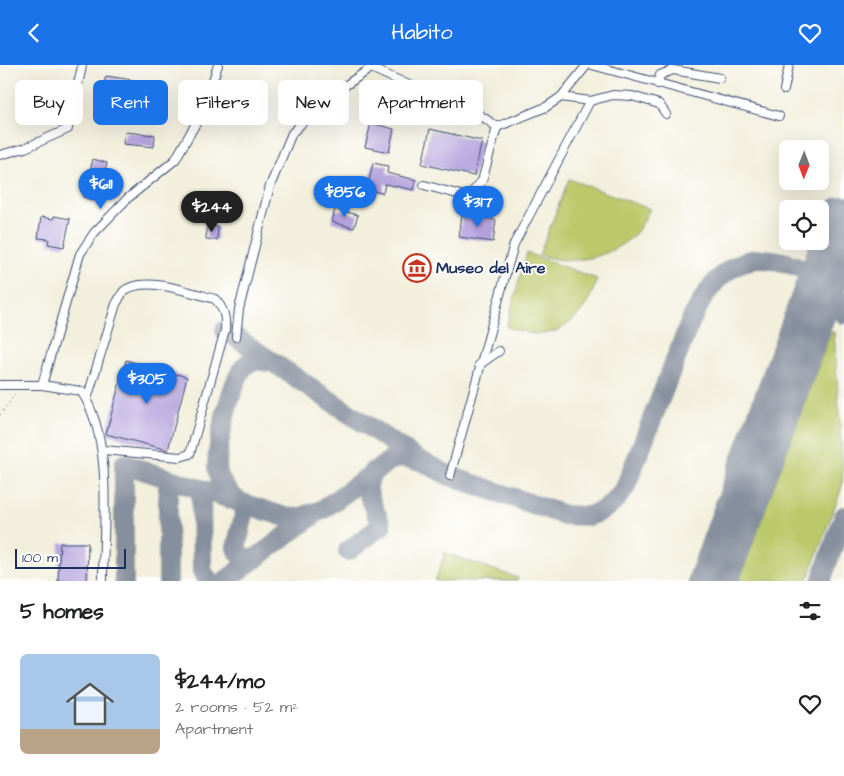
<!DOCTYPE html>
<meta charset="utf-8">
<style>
:root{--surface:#fff;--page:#f6f6f6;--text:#202124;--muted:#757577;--accent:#1a73e8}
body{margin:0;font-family:"Architects Daughter",sans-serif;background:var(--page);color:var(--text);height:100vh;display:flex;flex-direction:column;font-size:19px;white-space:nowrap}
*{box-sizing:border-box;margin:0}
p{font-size:16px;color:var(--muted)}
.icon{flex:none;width:28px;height:28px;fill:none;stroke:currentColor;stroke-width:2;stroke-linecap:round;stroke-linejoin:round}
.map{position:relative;height:516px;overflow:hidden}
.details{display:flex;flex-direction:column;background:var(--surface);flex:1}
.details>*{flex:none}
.top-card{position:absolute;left:15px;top:15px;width:500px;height:45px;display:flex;gap:10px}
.needle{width:32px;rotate:181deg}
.fabs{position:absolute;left:779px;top:75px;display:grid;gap:10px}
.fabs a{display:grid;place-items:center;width:50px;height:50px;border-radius:8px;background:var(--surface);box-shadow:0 5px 20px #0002;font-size:25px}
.scale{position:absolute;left:15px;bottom:12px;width:111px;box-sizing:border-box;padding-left:5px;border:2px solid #1b2f5e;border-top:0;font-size:14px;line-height:18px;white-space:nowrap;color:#1b2f5e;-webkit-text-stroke:4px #fff;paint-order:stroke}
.price{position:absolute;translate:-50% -42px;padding:0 11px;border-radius:18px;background:var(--accent);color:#fff;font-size:16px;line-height:32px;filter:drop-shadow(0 1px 2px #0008)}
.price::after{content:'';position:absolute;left:50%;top:30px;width:15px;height:11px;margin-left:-8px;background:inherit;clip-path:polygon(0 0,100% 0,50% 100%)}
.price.selected{background:#222;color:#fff}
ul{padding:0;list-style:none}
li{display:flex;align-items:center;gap:15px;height:125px;padding:0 20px}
li span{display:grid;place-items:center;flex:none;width:140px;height:100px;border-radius:8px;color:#555}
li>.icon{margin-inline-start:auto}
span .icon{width:60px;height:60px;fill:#fffc;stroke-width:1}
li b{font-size:21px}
h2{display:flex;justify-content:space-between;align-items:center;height:60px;padding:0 20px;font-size:21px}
.tag{padding:0 18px;border-radius:8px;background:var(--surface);box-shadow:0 5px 20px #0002;font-size:18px;line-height:45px}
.tag.selected{background:var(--accent);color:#fff}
header{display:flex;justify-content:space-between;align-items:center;height:65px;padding:0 20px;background:var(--accent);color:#fff;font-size:22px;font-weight:600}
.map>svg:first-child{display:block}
</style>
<header><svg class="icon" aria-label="back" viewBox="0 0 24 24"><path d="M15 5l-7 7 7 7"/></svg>Habito<svg class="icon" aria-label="heart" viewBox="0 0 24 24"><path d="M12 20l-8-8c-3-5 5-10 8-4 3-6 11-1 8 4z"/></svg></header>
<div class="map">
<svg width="844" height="516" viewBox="0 0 844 516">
<rect width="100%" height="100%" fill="#fff"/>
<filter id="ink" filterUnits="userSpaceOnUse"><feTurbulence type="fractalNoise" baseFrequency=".02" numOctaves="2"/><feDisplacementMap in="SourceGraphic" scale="10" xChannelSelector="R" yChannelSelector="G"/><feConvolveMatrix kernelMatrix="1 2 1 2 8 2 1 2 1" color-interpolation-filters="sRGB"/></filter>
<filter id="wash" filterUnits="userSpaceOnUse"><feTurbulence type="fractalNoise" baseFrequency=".0096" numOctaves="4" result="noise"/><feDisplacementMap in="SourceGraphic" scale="20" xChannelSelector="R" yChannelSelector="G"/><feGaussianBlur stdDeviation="1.12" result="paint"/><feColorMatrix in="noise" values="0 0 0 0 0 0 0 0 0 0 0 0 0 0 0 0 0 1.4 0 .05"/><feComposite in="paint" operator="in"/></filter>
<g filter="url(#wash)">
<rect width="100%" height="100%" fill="#f2efdc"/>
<!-- green -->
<g fill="#bcc96b" stroke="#6c7c64">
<path d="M569,114L650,144C645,152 641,163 634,170C608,194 571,201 539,190Z"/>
<path d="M527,188L597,214C590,242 566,272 534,269C525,268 515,264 506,262Z"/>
<polygon points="831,267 834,267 843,408 842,422 807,516 739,516"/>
<polygon points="445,488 518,513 517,516 435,516"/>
</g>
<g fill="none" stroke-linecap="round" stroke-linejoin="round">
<!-- taxiway -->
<g stroke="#868f9d" stroke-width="20">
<polyline points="840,169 844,163"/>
<polyline points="225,265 417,394"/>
<polyline points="168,414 168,516"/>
<polyline points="201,424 202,506 209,516"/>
<path d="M238,436C229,429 221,420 218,408C213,391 232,309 247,299C255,293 265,296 273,298"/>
<polyline points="246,441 236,483 243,493 255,494"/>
<path d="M348,486L381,461C375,441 360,426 373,406"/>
<path d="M124,516V399L285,452L298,453L322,445L389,396L400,392L421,396L450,411L564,450L589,451L603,445L614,437L625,423L691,255C703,232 715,210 741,198C774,183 838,212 844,249"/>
<polyline points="225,516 314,450"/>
<polyline points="821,516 844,451"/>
</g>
<!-- runway -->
<polyline stroke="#868f9d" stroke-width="50" points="713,516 844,156"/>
</g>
<g id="blocks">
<!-- building -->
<g fill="#b3a1dc">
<polygon points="106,11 133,15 124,52 95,50"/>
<polygon points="326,43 343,50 340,56 323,50"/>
<polygon points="371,58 394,64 389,87 365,82"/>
<polygon points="430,64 482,76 474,111 422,99"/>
<polygon points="125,67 155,70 154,82 123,79"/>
<polygon points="93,94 107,98 97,136 83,132"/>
<polygon points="373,98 388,101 387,108 416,115 414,125 385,119 383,128 367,125"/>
<polygon points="335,144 358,150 354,163 332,157"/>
<polygon points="462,150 496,155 493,177 459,172"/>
<polygon points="54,151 70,154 64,182 48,179 49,174 38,173 41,152 53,154"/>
<polygon points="207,161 218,162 217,175 206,174"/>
<polygon points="126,295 187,312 168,385 106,369"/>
<polygon points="60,478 88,478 87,516 58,516"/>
</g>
</g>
</g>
<g filter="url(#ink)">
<use href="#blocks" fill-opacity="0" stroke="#3b4c71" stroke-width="1"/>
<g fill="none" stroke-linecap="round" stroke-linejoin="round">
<defs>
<g id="minor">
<polyline points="592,0 779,51"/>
<path d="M371,3L447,37C468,40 480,50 497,62"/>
<polyline points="658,19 660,10 673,5 720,13"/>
<polyline points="784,25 789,0"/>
<polyline points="561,32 590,36 613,30 632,31 659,39 666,49"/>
<polyline points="497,62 546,42 561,32 587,0"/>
<path d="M0,90L25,83L68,64C69,42 79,22 82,0"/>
<polyline points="424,120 468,132 482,116 497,62"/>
<polyline points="236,272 239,244 270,121 292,68 327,33 371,3 372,0"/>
<polyline points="479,300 499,286"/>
<path d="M0,320H42L81,326C114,375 103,459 103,516"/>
<polyline points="42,320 80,189 94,168 128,133 175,95 203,46 218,0"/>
<path d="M87,334L116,239C119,235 121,229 124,226C145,210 192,228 215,234C224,244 226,252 225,265L190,389L180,392L103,385"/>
<polyline points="450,411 514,179 590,36"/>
</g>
</defs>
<!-- minor casing -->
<use href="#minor" stroke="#3b4c71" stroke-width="10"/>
<!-- path -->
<polyline stroke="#3b4c71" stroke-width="1" stroke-dasharray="1 4" stroke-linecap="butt" points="0,350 15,329"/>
<!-- minor -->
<use href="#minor" stroke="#fff" stroke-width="8"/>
</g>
</g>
<!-- icons -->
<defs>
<symbol id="museum-ring" viewBox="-11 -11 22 22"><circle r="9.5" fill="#fff" stroke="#c8321e" stroke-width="1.5"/><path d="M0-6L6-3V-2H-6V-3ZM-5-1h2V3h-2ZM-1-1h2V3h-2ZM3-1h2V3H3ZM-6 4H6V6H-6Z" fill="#c8321e"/></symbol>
</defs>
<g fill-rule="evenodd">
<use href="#museum-ring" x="401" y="187" width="32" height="32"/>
</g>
<g text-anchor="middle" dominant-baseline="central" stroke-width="4" stroke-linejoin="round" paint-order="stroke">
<!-- poi labels -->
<g font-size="16" font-weight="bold" fill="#1b2f5e" stroke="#fff" text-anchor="start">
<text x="436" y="203">Museo del Aire</text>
</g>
</g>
</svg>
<div class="fabs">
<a><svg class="needle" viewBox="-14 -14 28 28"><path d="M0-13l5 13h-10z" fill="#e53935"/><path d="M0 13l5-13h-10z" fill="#757577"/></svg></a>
<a><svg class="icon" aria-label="locate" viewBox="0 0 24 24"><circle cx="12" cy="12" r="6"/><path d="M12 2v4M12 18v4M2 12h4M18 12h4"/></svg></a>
</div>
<div class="scale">100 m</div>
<b class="price" style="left:101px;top:145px">$611</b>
<b class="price" style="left:345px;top:153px">$856</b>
<b class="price" style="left:478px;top:163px">$317</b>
<b class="price selected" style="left:212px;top:168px">$244</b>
<b class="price" style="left:147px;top:340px">$305</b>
<div class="top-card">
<a class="tag">Buy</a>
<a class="tag selected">Rent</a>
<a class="tag">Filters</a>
<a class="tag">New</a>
<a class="tag">Apartment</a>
</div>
</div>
<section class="details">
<h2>5 homes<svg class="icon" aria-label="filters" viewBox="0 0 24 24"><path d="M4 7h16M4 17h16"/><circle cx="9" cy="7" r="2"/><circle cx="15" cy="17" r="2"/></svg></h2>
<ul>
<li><span style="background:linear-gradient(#a9c7e8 75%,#b9a48a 0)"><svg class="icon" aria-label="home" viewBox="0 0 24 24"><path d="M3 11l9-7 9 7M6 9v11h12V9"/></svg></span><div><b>$244/mo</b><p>2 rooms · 52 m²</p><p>Apartment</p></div><svg class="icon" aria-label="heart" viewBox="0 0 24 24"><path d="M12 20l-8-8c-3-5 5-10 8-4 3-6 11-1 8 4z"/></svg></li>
</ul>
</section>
